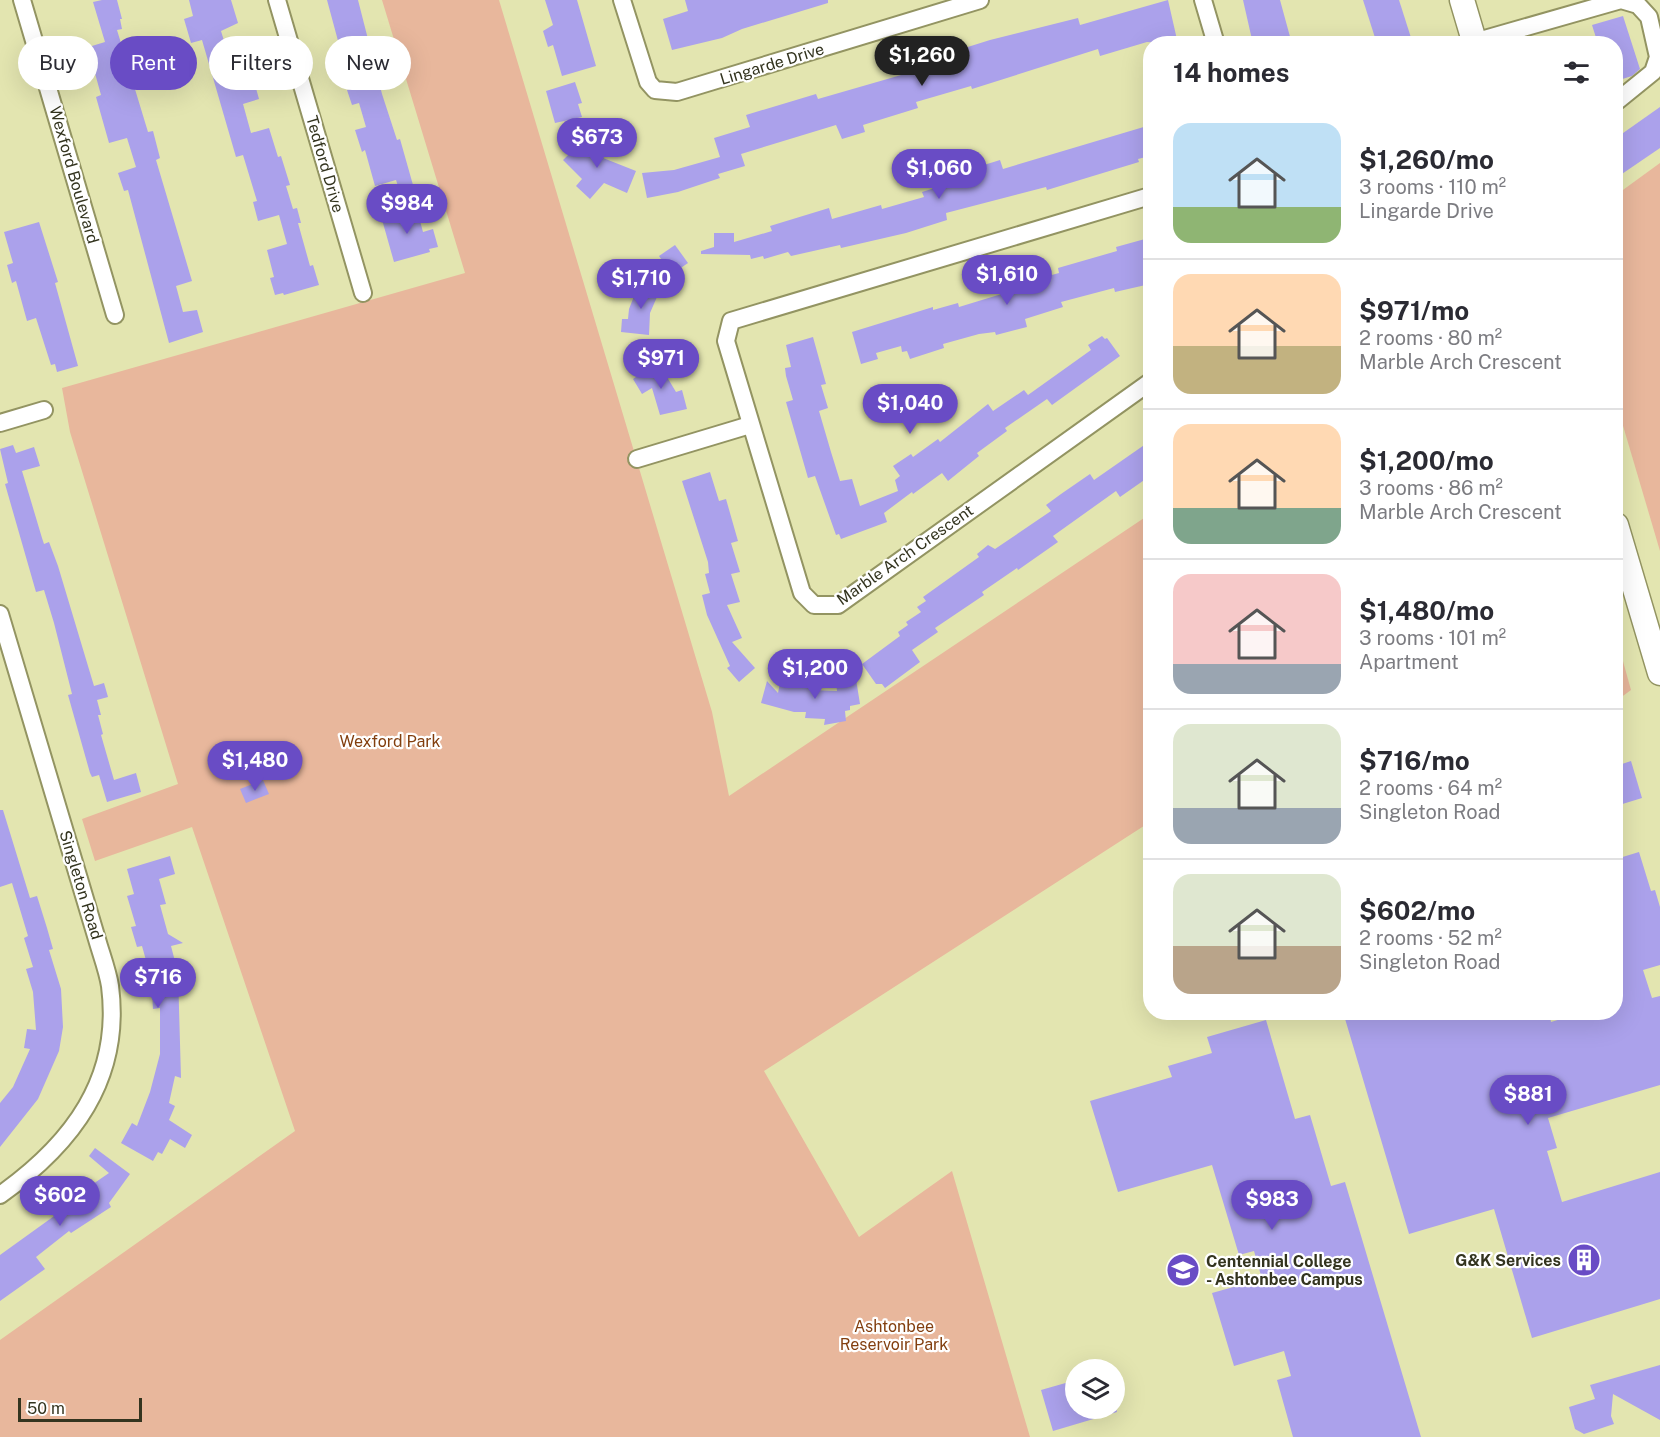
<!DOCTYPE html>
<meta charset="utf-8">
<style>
:root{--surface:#fff;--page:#f2f2f3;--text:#2b2b33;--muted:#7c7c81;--line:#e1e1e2;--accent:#694cc5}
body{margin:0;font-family:"Public Sans",sans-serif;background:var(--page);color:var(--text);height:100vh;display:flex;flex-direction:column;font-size:22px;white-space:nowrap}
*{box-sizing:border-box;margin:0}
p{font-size:20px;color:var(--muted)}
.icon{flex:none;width:33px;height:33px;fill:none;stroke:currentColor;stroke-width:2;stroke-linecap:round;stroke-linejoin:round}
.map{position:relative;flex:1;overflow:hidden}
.drawer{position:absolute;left:1143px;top:36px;width:480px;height:984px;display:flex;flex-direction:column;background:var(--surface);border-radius:24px;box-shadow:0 6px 24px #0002}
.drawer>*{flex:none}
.banner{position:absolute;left:18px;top:36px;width:570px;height:54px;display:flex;gap:12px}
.buttons{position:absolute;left:1065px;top:1359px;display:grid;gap:12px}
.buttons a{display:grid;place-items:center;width:60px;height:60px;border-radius:50%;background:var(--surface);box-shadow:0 6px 24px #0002;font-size:30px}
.scale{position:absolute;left:18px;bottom:15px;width:124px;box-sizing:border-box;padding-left:6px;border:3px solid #33341f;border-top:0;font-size:16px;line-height:21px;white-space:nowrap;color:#33341f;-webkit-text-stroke:4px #fff;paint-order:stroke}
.price{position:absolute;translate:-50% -51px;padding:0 14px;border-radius:21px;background:var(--accent);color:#fff;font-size:20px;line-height:39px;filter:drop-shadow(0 2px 3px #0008)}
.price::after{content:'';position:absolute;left:50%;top:36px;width:18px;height:14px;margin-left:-9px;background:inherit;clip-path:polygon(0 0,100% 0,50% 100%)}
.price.current{background:#222;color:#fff}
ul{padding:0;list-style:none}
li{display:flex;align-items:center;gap:18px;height:150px;padding:0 30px}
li+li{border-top:2px solid var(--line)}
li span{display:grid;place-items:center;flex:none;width:168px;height:120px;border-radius:18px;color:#555}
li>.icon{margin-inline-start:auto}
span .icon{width:72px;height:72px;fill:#fffc;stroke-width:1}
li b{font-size:26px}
h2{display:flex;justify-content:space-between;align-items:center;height:72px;padding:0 30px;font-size:26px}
.chip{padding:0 21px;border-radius:27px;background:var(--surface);box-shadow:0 6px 24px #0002;font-size:21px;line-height:54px}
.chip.current{background:var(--accent);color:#fff}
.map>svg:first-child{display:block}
</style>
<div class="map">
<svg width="1660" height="1437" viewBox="0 0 1660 1437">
<rect width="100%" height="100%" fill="#e3e5b0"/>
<!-- green -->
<g fill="#e8b79c">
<polygon points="382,0 499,0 712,712 729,796 1150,514 1150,822 764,1071 859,1237 952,1171 1030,1437 0,1437 0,1340 295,1131 192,827 95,861 82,819 178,784 70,432 62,388 465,273"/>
<polygon points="1660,163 1660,551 1616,402 1616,195"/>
<polygon points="1616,636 1631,690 1616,701"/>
</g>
<!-- building -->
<g fill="#aba1eb">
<polygon points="102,0 117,0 122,19 120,19 122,29 117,30 148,132 153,131 160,158 156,160 192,281 176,286 183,312 197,310 203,332 169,343 128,190 124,191 118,173 136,167 127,138 109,143 96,97 101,95 93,66 87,68 82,49 105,42 93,2"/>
<polygon points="189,0 231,0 238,23 221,31 229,57 246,52 259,99 243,104 251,133 269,128 278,157 281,156 290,185 286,186 293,209 297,208 301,223 298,223 310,266 313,265 319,285 284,295 283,293 275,295 270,278 274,277 267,250 287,244 279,215 258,221 253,202 257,201 243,155 236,157 202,40 191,43 184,19 193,16"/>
<polygon points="327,0 358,0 382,94 397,140 400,139 413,185 399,189 396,180 375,186 365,150 362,152 355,130 366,127 359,103 352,105 347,90 351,89"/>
<polygon points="545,0 577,0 596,66 562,76 553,45 548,47 543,31 553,25"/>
<polygon points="685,0 828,0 828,3 742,29 722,38 672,50 663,19 688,11"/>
<polygon points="1168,0 1178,44 1147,42 1100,56 1098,49 972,89 971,86 916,102 918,108 863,125 865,132 842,139 836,125 741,154 745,166 718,174 720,178 678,192 647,198 642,173 674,170 720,157 714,138 750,127 746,115 816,94 818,99 922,69 920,62 990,40 1078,18 1080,25"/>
<polygon points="1243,0 1280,0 1292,44 1253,44"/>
<polygon points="1363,0 1399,0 1413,44 1377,44"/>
<polygon points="1623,16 1640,69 1632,76 1616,81 1616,44 1598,44 1592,25"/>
<polygon points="575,82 582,103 578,104 582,117 555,123 546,91"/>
<polygon points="1660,107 1660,148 1616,178 1616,138"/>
<polygon points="1147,126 1150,156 1138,159 1139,162 1047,190 1046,187 946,213 947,220 906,233 841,248 840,245 791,256 788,252 764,259 763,256 751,259 750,255 701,254 701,251 714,247 714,233 734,233 734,242 772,231 770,226 829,208 832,219 881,205 882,209 924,197 922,192 938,187 937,185 986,171 984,165 1000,160 1003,169"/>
<polygon points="589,135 604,150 598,156 636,171 627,193 604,183 590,199 576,186 582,179 563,160"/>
<polygon points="416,206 423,232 433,229 438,247 429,249 430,252 394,262 381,216"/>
<polygon points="39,222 58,282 55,283 78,366 57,372 55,364 51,365 36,318 27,321 16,281 12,283 7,265 13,263 4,232"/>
<polygon points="1145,239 1150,259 1150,284 1115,292 1114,288 1061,302 1063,307 1025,319 1027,327 996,335 995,332 979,334 943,344 944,348 910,359 907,351 902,352 901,346 876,353 878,359 861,364 852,332 933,307 933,310 958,303 959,307 1038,283 1037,279 1059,273 1058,268 1117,251 1116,247"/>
<polygon points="675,245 688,263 672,274 659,256"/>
<polygon points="640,281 660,290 650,313 649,335 621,332 622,319 628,319 629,309"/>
<polygon points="1102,336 1105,339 1107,338 1120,356 1052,405 1047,399 1005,428 1007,431 977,453 979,456 948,481 942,473 913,494 912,492 884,513 887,522 841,539 839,534 836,535 815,476 808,478 786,402 793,400 786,376 785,368 791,367 786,345 813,337 826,384 821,385 828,408 819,411 831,452 840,481 852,479 860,506 898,491 895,480 900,476 893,466 911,454 913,457 938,439 940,442 988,404 993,411 1024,390 1028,395 1091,350 1088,345"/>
<polygon points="658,362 676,392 682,390 687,409 660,415 652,388 642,394 633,379"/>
<polygon points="1150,441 1150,476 1120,497 1116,491 1053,536 1058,542 1018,570 1017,568 982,592 984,595 935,628 938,632 912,650 920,662 885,688 882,684 876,684 862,664 900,636 898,632 908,625 906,622 921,612 917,607 926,601 923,597 979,557 977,554 988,545 995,549 1051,511 1046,505 1061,494 1090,474 1094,480"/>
<polygon points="13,445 16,453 34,447 40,466 22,471 42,538 44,544 49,542 58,566 94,686 104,683 108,697 97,700 101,715 98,715 103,734 101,735 114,780 136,773 141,792 107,802 99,775 92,777 90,773 68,695 72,694 54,623 44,590 36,592 5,484 8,483 0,449"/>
<polygon points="710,472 719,501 726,499 738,541 731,543 740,572 731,574 740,602 727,605 742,638 732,642 755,668 739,682 727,668 730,666 707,615 702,595 710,593 705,574 709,573 708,562 682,481"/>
<polygon points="856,679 860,704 850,706 850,710 845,711 846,721 824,725 825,719 805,718 806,712 794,712 761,703 767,681 778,693 780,683 809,688 809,690 837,691 836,682"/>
<polygon points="1631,761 1642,798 1616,806 1616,766"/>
<polygon points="263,780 269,794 246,803 240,789"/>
<polygon points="0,810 3,810 30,898 37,896 47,928 53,949 49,950 61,989 63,1027 59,1051 38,1099 0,1147 0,1103 13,1087 30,1049 24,1048 27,1029 36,1030 33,992 26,969 33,967 24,938 28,936 12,883 0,887"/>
<polygon points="1639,852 1651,891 1655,890 1660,907 1660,965 1643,970 1652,998 1660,996 1660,1085 1548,1118 1557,1148 1547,1151 1562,1202 1660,1172 1660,1299 1532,1338 1494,1209 1409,1234 1343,1012 1549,1012 1551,1022 1584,1012 1616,1012 1616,859"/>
<polygon points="170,856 175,874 159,879 166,904 160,905 168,934 183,943 171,946 178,973 181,1078 175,1076 169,1103 175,1106 169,1120 192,1135 185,1148 170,1139 162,1154 158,1152 153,1161 121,1143 132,1123 137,1126 150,1092 160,1054 160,1008 153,1009 151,978 142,946 137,947 131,927 136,926 127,896 134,894 127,869"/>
<polygon points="1266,1020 1295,1119 1310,1115 1331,1186 1345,1182 1421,1437 1293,1437 1277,1380 1291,1376 1284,1351 1234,1366 1212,1293 1262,1279 1254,1251 1239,1255 1212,1165 1118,1192 1090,1101 1172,1077 1168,1066 1212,1053 1207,1037"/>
<polygon points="95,1148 130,1174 109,1203 111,1207 71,1233 69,1231 36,1257 45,1269 0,1301 0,1255 57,1214 55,1210 109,1173 89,1156"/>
<polygon points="1660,1365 1660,1420 1613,1394 1611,1416 1614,1424 1584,1434 1575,1429 1569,1407 1595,1399 1590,1385"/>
<polygon points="1076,1380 1076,1408 1116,1408 1117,1412 1053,1431 1041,1390"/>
</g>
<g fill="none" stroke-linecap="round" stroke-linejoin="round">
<defs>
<g id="minor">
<polyline points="22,0 115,315"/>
<polyline points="277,0 363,293"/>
<polyline points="622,0 648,82 655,90 677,92 980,0"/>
<polyline points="1203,0 1216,44"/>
<polyline points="1474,42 1621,0 1638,5 1649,17 1658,57 1653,72 1616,102"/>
<polyline points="1150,196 731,321 726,341 802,593 814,605 838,605 1150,382"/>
<polyline points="0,423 44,410"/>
<polyline points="637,459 750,425"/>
<path d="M0,614L99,946C103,959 108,973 110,986C122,1079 72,1144 0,1195"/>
</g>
<g id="secondary">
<polyline points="1462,0 1475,44"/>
<polyline points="1616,525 1660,673"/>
</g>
</defs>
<!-- minor casing -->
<use href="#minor" stroke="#939462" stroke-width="20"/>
<!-- secondary casing -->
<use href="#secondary" stroke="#939462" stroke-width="27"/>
<!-- minor -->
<use href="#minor" stroke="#fff" stroke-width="16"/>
<!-- secondary -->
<use href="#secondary" stroke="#fff" stroke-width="24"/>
</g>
<!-- icons -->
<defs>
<symbol id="building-disc" viewBox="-11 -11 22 22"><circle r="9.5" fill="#694cc5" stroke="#fff"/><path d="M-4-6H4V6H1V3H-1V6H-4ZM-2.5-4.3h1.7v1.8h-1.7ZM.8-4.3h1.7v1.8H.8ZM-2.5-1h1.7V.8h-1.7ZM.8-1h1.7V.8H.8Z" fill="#fff"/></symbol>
<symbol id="university-disc" viewBox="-11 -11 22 22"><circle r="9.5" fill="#694cc5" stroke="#fff"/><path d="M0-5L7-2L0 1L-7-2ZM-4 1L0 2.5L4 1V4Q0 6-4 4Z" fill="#fff"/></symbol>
</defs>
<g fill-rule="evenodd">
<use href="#building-disc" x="1565" y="1241" width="38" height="38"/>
<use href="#university-disc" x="1164" y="1251" width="38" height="38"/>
</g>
<g text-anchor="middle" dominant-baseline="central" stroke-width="4.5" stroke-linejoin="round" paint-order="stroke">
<!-- street labels -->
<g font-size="16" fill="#33341f" stroke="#fff">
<text transform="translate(772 64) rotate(-17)">Lingarde Drive</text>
<text transform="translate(325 164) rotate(74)">Tedford Drive</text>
<text transform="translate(74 175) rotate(74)">Wexford Boulevard</text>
<text transform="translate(905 555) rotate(-35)">Marble Arch Crescent</text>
<text transform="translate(81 885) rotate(73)">Singleton Road</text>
</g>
<!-- park labels -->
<g font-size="16" fill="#823e0e" stroke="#fff">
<text x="390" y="741">Wexford Park</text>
<text x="894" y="1326">Ashtonbee<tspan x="894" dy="18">Reservoir Park</tspan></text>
</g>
<!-- poi labels -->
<g font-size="16" font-weight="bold" fill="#33341f" stroke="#fff" text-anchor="end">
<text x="1561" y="1260">G&amp;K Services</text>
<text x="1206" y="1261" text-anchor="start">Centennial College<tspan x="1206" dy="18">- Ashtonbee Campus</tspan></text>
</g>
</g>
</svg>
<div class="buttons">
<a><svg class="icon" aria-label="layers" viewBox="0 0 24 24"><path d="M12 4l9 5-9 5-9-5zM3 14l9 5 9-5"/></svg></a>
</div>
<div class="scale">50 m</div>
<b class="price current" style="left:922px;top:87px">$1,260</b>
<b class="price" style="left:597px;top:169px">$673</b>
<b class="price" style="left:939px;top:200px">$1,060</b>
<b class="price" style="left:407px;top:235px">$984</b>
<b class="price" style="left:1007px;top:306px">$1,610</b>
<b class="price" style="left:641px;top:310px">$1,710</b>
<b class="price" style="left:661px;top:390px">$971</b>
<b class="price" style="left:910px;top:435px">$1,040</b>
<b class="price" style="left:815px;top:700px">$1,200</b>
<b class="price" style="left:255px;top:792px">$1,480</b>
<b class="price" style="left:158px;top:1009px">$716</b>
<b class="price" style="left:1528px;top:1126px">$881</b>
<b class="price" style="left:60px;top:1227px">$602</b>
<b class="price" style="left:1272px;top:1231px">$983</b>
<div class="banner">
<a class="chip">Buy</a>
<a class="chip current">Rent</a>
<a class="chip">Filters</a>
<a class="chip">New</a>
</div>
<section class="drawer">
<h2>14 homes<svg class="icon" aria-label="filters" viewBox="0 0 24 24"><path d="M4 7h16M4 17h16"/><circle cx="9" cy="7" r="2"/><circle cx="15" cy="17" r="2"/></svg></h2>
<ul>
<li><span style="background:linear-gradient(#bfe0f5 70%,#8fb573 0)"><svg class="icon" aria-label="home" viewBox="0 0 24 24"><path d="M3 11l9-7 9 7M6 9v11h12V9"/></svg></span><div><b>$1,260/mo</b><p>3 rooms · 110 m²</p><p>Lingarde Drive</p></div></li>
<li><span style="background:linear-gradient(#ffd9b3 60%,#c2b280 0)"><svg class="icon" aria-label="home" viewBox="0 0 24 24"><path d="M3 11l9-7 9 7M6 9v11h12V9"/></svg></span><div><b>$971/mo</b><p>2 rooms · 80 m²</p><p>Marble Arch Crescent</p></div></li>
<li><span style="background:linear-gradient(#ffd9b3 70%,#7fa58c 0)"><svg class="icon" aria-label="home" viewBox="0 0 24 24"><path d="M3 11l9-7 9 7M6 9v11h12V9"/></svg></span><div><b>$1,200/mo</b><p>3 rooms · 86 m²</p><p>Marble Arch Crescent</p></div></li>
<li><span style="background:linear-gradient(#f6c9c9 75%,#9aa5b1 0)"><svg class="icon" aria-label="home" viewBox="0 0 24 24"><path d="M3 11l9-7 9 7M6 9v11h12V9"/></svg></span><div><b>$1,480/mo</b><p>3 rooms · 101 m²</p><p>Apartment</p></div></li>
<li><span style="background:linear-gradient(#dfe7d0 70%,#9aa5b1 0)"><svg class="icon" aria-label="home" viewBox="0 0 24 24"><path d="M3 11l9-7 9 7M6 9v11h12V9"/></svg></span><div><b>$716/mo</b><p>2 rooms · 64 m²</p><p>Singleton Road</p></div></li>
<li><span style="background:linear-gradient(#dfe7d0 60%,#b9a48a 0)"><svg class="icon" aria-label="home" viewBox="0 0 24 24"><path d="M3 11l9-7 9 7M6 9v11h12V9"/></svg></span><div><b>$602/mo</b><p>2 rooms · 52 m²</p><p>Singleton Road</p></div></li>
</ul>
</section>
</div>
